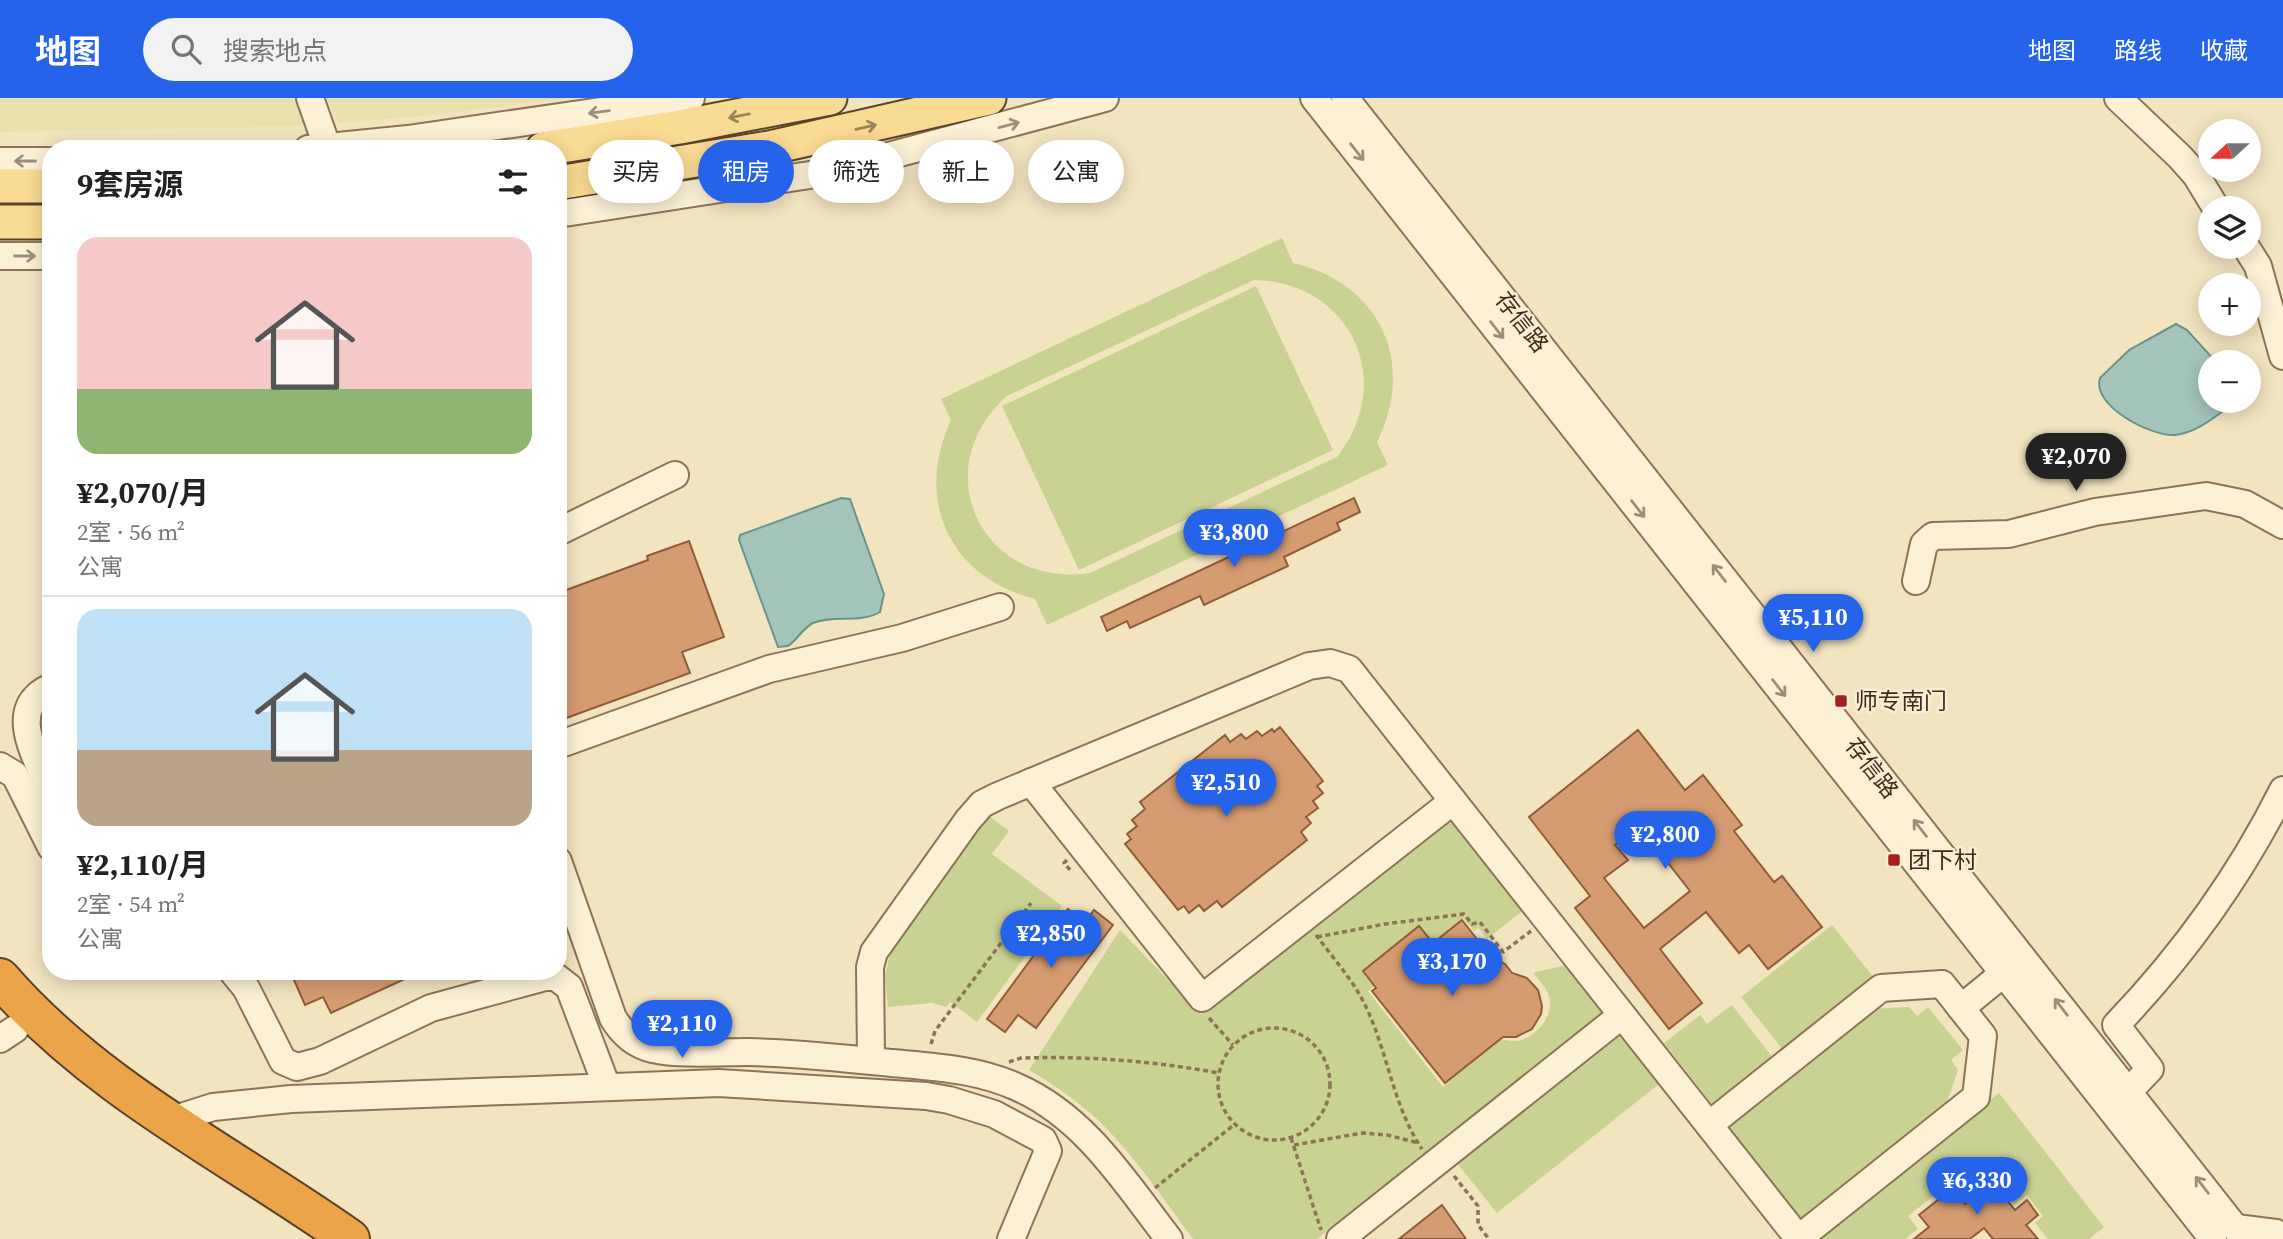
<!DOCTYPE html>
<html lang="zh">
<meta charset="utf-8">
<style>
:root{--surface:#fff;--page:#f2f2f2;--text:#222;--muted:#767676;--line:#e0e0e0;--accent:#2563eb}
body{margin:0;font-family:"Source Serif 4","Noto Sans SC",serif;background:var(--page);color:var(--text);height:100vh;display:flex;flex-direction:column;font-size:26px;white-space:nowrap}
*{box-sizing:border-box;margin:0}
p{font-size:23px;color:var(--muted)}
.icon{flex:none;width:38px;height:38px;fill:none;stroke:currentColor;stroke-width:2;stroke-linecap:round;stroke-linejoin:round}
.map{position:relative;flex:1;overflow:hidden}
.sheet{position:absolute;left:42px;top:42px;width:525px;height:840px;display:flex;flex-direction:column;background:var(--surface);border-radius:28px;box-shadow:0 4px 18px #0003}
.sheet>*{flex:none}
.banner{position:absolute;left:588px;top:42px;width:665px;height:63px;display:flex;gap:14px}
.needle{width:46px;rotate:249deg}
.tools{position:absolute;left:2198px;top:21px;display:grid;gap:14px}
.tools a{display:grid;place-items:center;width:63px;height:63px;border-radius:50%;background:var(--surface);box-shadow:0 4px 18px #0003;font-size:35px}
.price{position:absolute;translate:-50% -60px;padding:0 16px;border-radius:24px;background:var(--accent);color:#fff;font-size:23px;line-height:46px;filter:drop-shadow(0 2px 4px #0008)}
.price::after{content:'';position:absolute;left:50%;top:42px;width:21px;height:16px;margin-left:-10px;background:inherit;clip-path:polygon(0 0,100% 0,50% 100%)}
.price.on{background:#222;color:#fff}
ul{padding:0;list-style:none}
li{display:grid;align-content:center;gap:14px;height:371px;padding:0 35px}
li+li{border-top:2px solid var(--line)}
li span{display:grid;place-items:center;height:217px;border-radius:21px;color:#555}
li>.icon{margin-inline-start:auto}
span .icon{width:126px;height:126px;fill:#fffc;stroke-width:1}
li b{font-size:30px}
h2{display:flex;justify-content:space-between;align-items:center;height:84px;padding:0 35px;font-size:30px}
.chip{padding:0 24px;border-radius:32px;background:var(--surface);box-shadow:0 4px 18px #0003;font-size:24px;line-height:63px}
.chip.on{background:var(--accent);color:#fff}
header{display:flex;align-items:center;gap:42px;box-sizing:border-box;height:98px;padding:0 35px;background:var(--accent);color:#fff}
header strong{font-size:33px}
nav{display:flex;gap:38px;margin-inline-start:auto;font-size:24px}
.search{width:490px;height:63px;background:var(--page);display:flex;align-items:center;gap:18px;box-sizing:border-box;padding:0 24px;border-radius:38px;color:var(--muted);font-size:26px}
.map>svg:first-child{display:block}
</style>
<header>
<strong>地图</strong>
<div class="search"><svg class="icon" aria-label="search" viewBox="0 0 24 24"><circle cx="10" cy="10" r="6"/><path d="M15 15l6 6"/></svg>搜索地点</div>
<nav><a>地图</a><a>路线</a><a>收藏</a></nav>
</header>
<div class="map">
<svg width="2283" height="1141" viewBox="0 0 2283 1141">
<rect width="100%" height="100%" fill="#f3e4c0"/>
<!-- farmland -->
<g fill="#e9e0ad">
<polygon points="0,0 299,0 310,28 0,34"/>
<polygon points="326,0 571,0 422,18 340,25"/>
</g>
<!-- green -->
<g fill="#cad293" fill-rule="evenodd">
<path d="M1282,140L1293,165C1380,185 1417,264 1377,344L1388,367L1047,527L1035,501C949,479 914,402 951,322L941,301ZM1254,182C1351,184 1397,283 1337,359L1090,475C981,491 925,371 1007,298Z"/>
<polygon points="1256,188 1333,352 1079,472 1002,308"/>
<path d="M1449,715L1525,811L1487,841L1479,830L1474,833L1463,820L1368,893L1443,989L1499,941C1505,942 1511,943 1516,943C1536,940 1555,918 1549,898C1546,889 1539,882 1533,875L1566,867L1602,911L1599,920L1317,1141H1193C1164,1102 1137,1061 1103,1027C1081,1005 1056,988 1029,972L1120,832L1201,916Z"/>
<polygon points="988,717 1009,733 992,756 1062,808 977,924 950,904 946,909 932,905 888,909 885,878 891,852"/>
<polygon points="1832,827 1874,880 1783,952 1741,899"/>
<polygon points="1732,907 1773,960 1713,1007 1664,945 1700,917 1707,926"/>
<polygon points="1909,909 1917,918 1928,909 1963,952 1951,962 1958,972 1946,1007 1801,1122 1726,1027 1871,911"/>
<polygon points="1615,930 1659,986 1497,1115 1452,1059"/>
<polygon points="1999,995 2104,1129 2089,1141 2048,1141 2035,1125 2043,1118 2027,1097 2014,1107 1990,1076 1965,1096 1954,1082 1908,1118 1918,1131 1905,1141 1816,1141 1815,1139"/>
</g>
<!-- water -->
<g fill="#a4c4bb" stroke="#69948a" stroke-width="2">
<path d="M2176,226L2187,232L2216,264H2210V303H2237C2219,315 2198,335 2175,337C2152,339 2091,308 2100,280L2129,252Z"/>
<path d="M841,400L850,401L884,496L880,514C859,526 834,516 813,525C803,530 797,542 788,548L778,549L739,442L740,437Z"/>
</g>
<!-- building -->
<g fill="#d59c72" stroke="#905c39" stroke-width="2" fill-rule="evenodd">
<polygon points="1354,400 1360,414 1337,425 1340,432 1284,459 1288,468 1204,507 1200,498 1130,530 1127,523 1107,533 1101,519"/>
<polygon points="689,443 724,539 682,554 690,575 558,623 558,495 648,462 647,458"/>
<polygon points="1280,629 1323,683 1317,688 1323,695 1313,703 1318,710 1306,719 1311,725 1301,734 1307,742 1222,809 1217,803 1204,813 1199,807 1189,815 1184,808 1178,812 1125,746 1131,741 1127,736 1137,728 1132,722 1145,711 1140,704 1225,637 1230,644 1241,636 1246,641 1257,633 1262,638 1272,631 1274,634"/>
<path d="M1638,632L1685,692L1703,677L1742,727L1734,733L1774,784L1782,778L1822,829L1768,871L1749,847L1739,855L1706,814L1660,851L1702,905L1669,931L1575,810L1590,798L1529,719ZM1639,728L1690,793L1644,830L1604,780L1628,762L1615,747Z"/>
<polygon points="1068,811 1085,824 1094,812 1113,827 1036,930 1018,917 1005,934 987,921"/>
<polygon points="1462,822 1480,845 1465,857 1498,862 1505,866 1512,875 1527,880 1538,892 1542,908 1541,916 1532,931 1516,939 1503,939 1445,985 1372,893 1376,890 1363,873 1419,828 1433,845"/>
<polygon points="290,873 422,873 331,915 323,899 305,907"/>
<polygon points="1992,1084 2015,1112 2027,1102 2038,1117 2026,1127 2038,1141 1993,1141 1984,1130 1970,1141 1914,1141 1929,1129 1919,1117 1953,1090 1965,1106"/>
<polygon points="1442,1107 1466,1141 1399,1141"/>
</g>
<g fill="none" stroke-linecap="round" stroke-linejoin="round">
<defs>
<g id="minor">
<polyline points="310,0 328,51"/>
<polyline points="1314,0 2213,1141"/>
<polyline points="1345,0 2244,1141"/>
<polyline points="2118,0 2180,59 2196,77 2216,110"/>
<polyline points="308,51 408,41 691,0"/>
<polyline points="0,63 51,63"/>
<polyline points="558,116 829,74 1105,0"/>
<polyline points="2246,149 2258,168 2283,258"/>
<polyline points="0,158 51,158"/>
<polyline points="558,434 675,377"/>
<polyline points="1916,483 1924,446 1933,438 2009,436 2095,414 2206,398 2245,406 2283,427"/>
<path d="M51,589C4,610 37,660 51,693"/>
<polyline points="558,647 769,571 902,540 1000,509"/>
<polyline points="0,668 15,677 51,749"/>
<polyline points="1031,684 1202,900 1453,703"/>
<path d="M558,763L613,920C622,935 635,947 653,951C680,957 721,954 749,954C797,955 844,960 892,965C935,969 977,971 1017,989C1085,1019 1125,1084 1169,1141"/>
<polyline points="232,873 246,890 283,963 297,969 320,963 431,910 545,879 556,879 569,889 607,989"/>
<polyline points="1961,910 2004,875"/>
<polyline points="0,941 15,931"/>
<polyline points="871,962 870,869 874,854 968,722 982,706 998,698 1309,568 1330,565 1349,571 1799,1141"/>
<path d="M2128,994L2150,971L2116,927C2184,856 2239,780 2283,692"/>
<polyline points="169,1023 213,1009 291,1001 719,985 926,998 949,1002 994,1016 1043,1042 1048,1053 1011,1141"/>
<polyline points="1709,1027 1881,890 1942,886 1983,938 1976,999 1798,1141"/>
<polyline points="2236,1130 2276,1135 2283,1139"/>
<polyline points="1340,1141 1622,917"/>
</g>
<g id="major">
<polyline points="543,51 680,29 830,0"/>
<polyline points="558,85 769,50 989,0"/>
<polyline points="0,88 51,88"/>
<polyline points="0,124 51,124"/>
</g>
<path id="highway" d="M0,880C97,992 231,1057 350,1141"/>
</defs>
<!-- minor casing -->
<use href="#minor" stroke="#8e7456" stroke-width="30"/>
<!-- major casing -->
<use href="#major" stroke="#5b422b" stroke-width="37"/>
<!-- highway casing -->
<use href="#highway" stroke="#5b422b" stroke-width="42"/>
<!-- path -->
<g stroke="#8e7456" stroke-width="3.5" stroke-dasharray="5 3.5" stroke-linecap="butt">
<polyline points="1067,762 1064,765 1072,774"/>
<path d="M1316,837C1333,860 1354,883 1366,909C1388,955 1393,1008 1422,1051"/>
<polyline points="1317,839 1385,826 1464,816 1472,826 1480,824 1503,854 1531,833"/>
<polyline points="1209,920 1233,947"/>
<circle cx="1274" cy="986" r="56"/>
<polyline points="931,946 935,933 1031,805"/>
<path d="M1009,964L1021,960C1088,958 1153,963 1219,975"/>
<polyline points="1291,1040 1321,1132"/>
<polyline points="1294,1047 1362,1035 1387,1037 1419,1045"/>
<polyline points="1454,1078 1478,1108 1478,1127 1489,1141"/>
<polyline points="1155,1090 1235,1026"/>
</g>
<!-- minor -->
<use href="#minor" stroke="#fcf1d5" stroke-width="26"/>
<!-- major -->
<use href="#major" stroke="#fadb94" stroke-width="33"/>
<!-- highway -->
<use href="#highway" stroke="#eba548" stroke-width="38"/>
</g>
<!-- one-way arrows -->
<defs><path id="oneway-shaft" d="M-6 0H5M1.5-3L5.5 0L1.5 3" fill="none" stroke-width="1.6" stroke-linecap="round" stroke-linejoin="round" transform="scale(1.75)"/></defs>
<g stroke="#9c8e78">
<use href="#oneway-shaft" transform="translate(599 14) rotate(172)"/>
<use href="#oneway-shaft" transform="translate(1009 27) rotate(-15)"/>
<use href="#oneway-shaft" transform="translate(1357 54) rotate(52)"/>
<use href="#oneway-shaft" transform="translate(25 63) rotate(-180)"/>
<use href="#oneway-shaft" transform="translate(25 158)"/>
<use href="#oneway-shaft" transform="translate(1497 232) rotate(52)"/>
<use href="#oneway-shaft" transform="translate(1638 411) rotate(52)"/>
<use href="#oneway-shaft" transform="translate(1719 475) rotate(-128)"/>
<use href="#oneway-shaft" transform="translate(1779 590) rotate(52)"/>
<use href="#oneway-shaft" transform="translate(1920 730) rotate(-128)"/>
<use href="#oneway-shaft" transform="translate(2061 909) rotate(-128)"/>
<use href="#oneway-shaft" transform="translate(2202 1087) rotate(-128)"/>
</g>
<g stroke="#9b8458">
<use href="#oneway-shaft" transform="translate(739 18) rotate(169)"/>
<use href="#oneway-shaft" transform="translate(866 29) rotate(-13)"/>
</g>
<!-- markers -->
<g fill="#a4201f" stroke="#f9eed1" stroke-width="2.5">
<rect x="1834" y="596" width="14" height="14" rx="3.5"/>
<rect x="1887" y="755" width="14" height="14" rx="3.5"/>
</g>
<g text-anchor="middle" dominant-baseline="central" stroke-width="5" stroke-linejoin="round" paint-order="stroke">
<!-- street labels -->
<g font-size="23" fill="#3c2c1c" stroke="#f9eed1">
<text transform="translate(1522 224) rotate(52)">存信路</text>
<text transform="translate(1872 670) rotate(52)">存信路</text>
</g>
<!-- poi labels -->
<g font-size="23" fill="#3c2c1c" stroke="#f9eed1" text-anchor="start">
<text x="1855" y="603">师专南门</text>
<text x="1908" y="762">团下村</text>
</g>
</g>
</svg>
<div class="tools">
<a><svg class="needle" viewBox="-14 -14 28 28"><path d="M0-13l5 13h-10z" fill="#e53935"/><path d="M0 13l5-13h-10z" fill="#767676"/></svg></a>
<a><svg class="icon" aria-label="layers" viewBox="0 0 24 24"><path d="M12 4l9 5-9 5-9-5zM3 14l9 5 9-5"/></svg></a>
<a>+</a>
<a>−</a>
</div>
<b class="price on" style="left:2076px;top:395px">¥2,070</b>
<b class="price" style="left:1234px;top:471px">¥3,800</b>
<b class="price" style="left:1813px;top:556px">¥5,110</b>
<b class="price" style="left:1226px;top:721px">¥2,510</b>
<b class="price" style="left:1665px;top:773px">¥2,800</b>
<b class="price" style="left:1051px;top:872px">¥2,850</b>
<b class="price" style="left:1452px;top:900px">¥3,170</b>
<b class="price" style="left:682px;top:962px">¥2,110</b>
<b class="price" style="left:1977px;top:1119px">¥6,330</b>
<div class="banner">
<a class="chip">买房</a>
<a class="chip on">租房</a>
<a class="chip">筛选</a>
<a class="chip">新上</a>
<a class="chip">公寓</a>
</div>
<section class="sheet">
<h2>9套房源<svg class="icon" aria-label="filters" viewBox="0 0 24 24"><path d="M4 7h16M4 17h16"/><circle cx="9" cy="7" r="2"/><circle cx="15" cy="17" r="2"/></svg></h2>
<ul>
<li><span style="background:linear-gradient(#f6c9c9 70%,#8fb573 0)"><svg class="icon" aria-label="home" viewBox="0 0 24 24"><path d="M3 11l9-7 9 7M6 9v11h12V9"/></svg></span><div><b>¥2,070/月</b><p>2室 · 56 m²</p><p>公寓</p></div></li>
<li><span style="background:linear-gradient(#bfe0f5 65%,#b9a48a 0)"><svg class="icon" aria-label="home" viewBox="0 0 24 24"><path d="M3 11l9-7 9 7M6 9v11h12V9"/></svg></span><div><b>¥2,110/月</b><p>2室 · 54 m²</p><p>公寓</p></div></li>
</ul>
</section>
</div>
